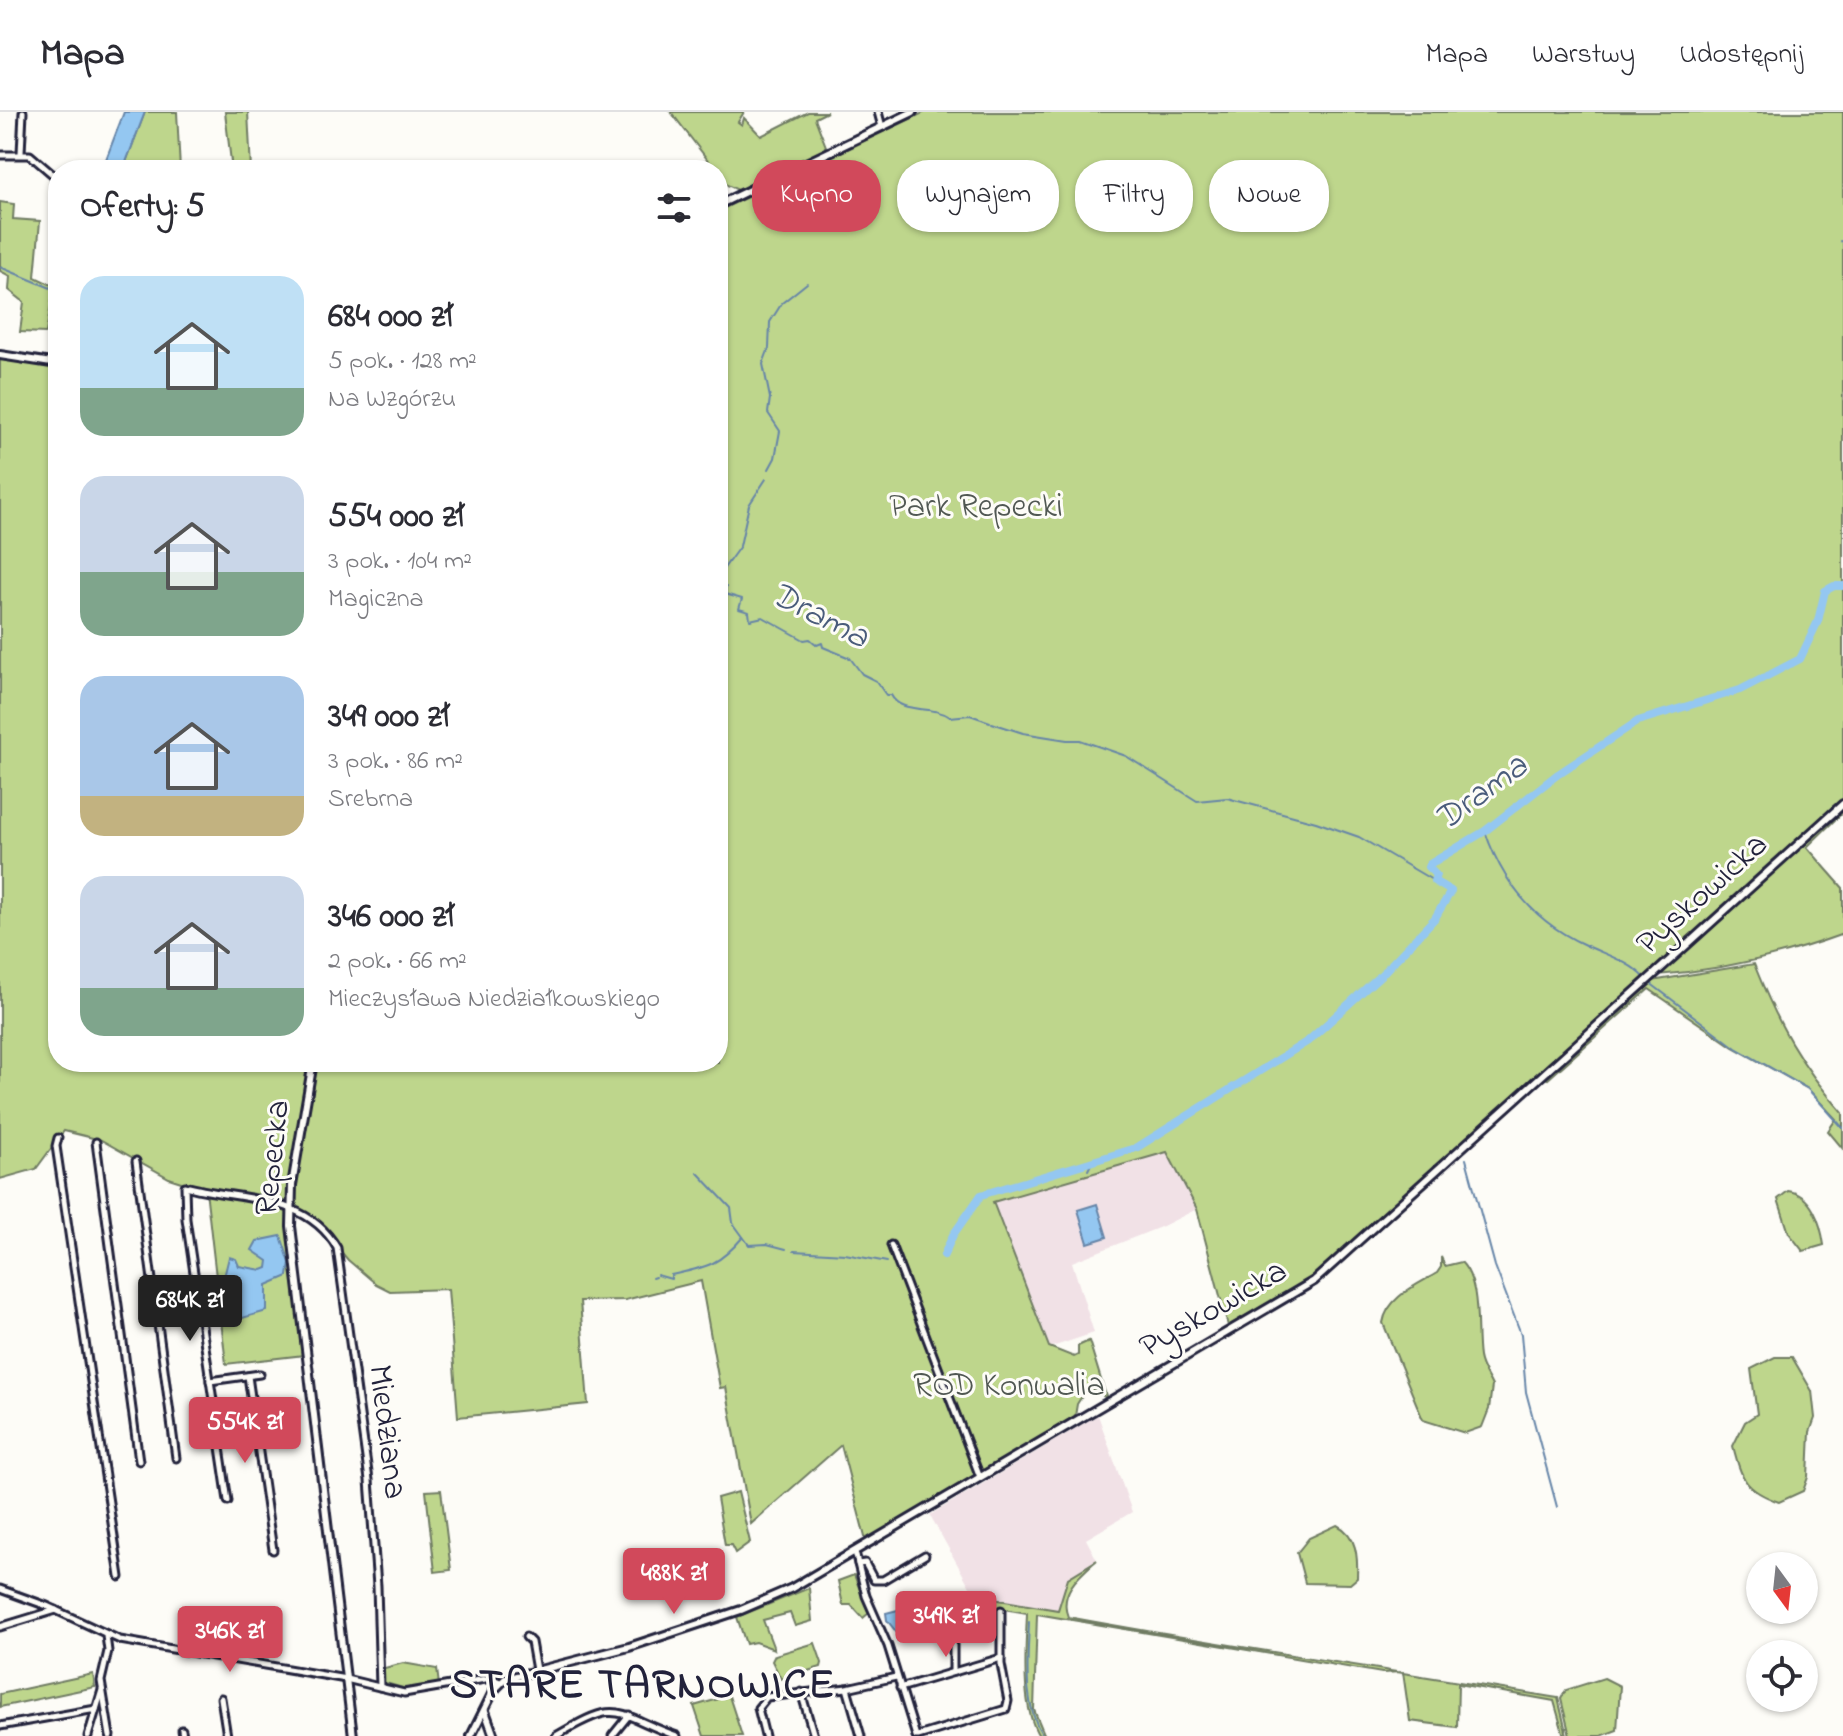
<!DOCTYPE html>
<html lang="pl">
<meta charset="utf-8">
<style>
:root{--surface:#fff;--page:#f2f2f3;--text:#2b2b33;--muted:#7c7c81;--line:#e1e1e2;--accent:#d1495b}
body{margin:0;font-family:"Indie Flower",sans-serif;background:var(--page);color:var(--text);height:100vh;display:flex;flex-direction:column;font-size:30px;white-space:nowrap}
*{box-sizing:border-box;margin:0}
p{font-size:26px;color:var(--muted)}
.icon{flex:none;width:44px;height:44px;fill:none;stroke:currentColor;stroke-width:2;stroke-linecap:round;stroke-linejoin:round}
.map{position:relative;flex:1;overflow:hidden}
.details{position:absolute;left:48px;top:48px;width:680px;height:912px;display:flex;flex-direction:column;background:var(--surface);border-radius:32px;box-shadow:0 2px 6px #0004}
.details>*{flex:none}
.guide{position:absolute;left:752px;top:48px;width:760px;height:72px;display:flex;gap:16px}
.needle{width:52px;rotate:165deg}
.controls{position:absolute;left:1746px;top:1440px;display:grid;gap:16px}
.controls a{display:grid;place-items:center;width:72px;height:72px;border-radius:50%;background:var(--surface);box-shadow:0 2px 6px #0004;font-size:40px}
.price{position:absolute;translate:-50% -68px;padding:0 18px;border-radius:8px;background:var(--accent);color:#fff;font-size:26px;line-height:52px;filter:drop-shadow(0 2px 4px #0008)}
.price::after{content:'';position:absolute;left:50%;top:48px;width:24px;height:18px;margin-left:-12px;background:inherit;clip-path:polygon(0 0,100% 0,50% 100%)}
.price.selected{background:#222;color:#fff}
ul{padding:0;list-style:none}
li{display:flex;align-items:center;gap:24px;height:200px;padding:0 32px}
li span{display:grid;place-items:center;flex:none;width:224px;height:160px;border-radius:24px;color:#555}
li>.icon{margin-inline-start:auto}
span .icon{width:96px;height:96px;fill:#fffc;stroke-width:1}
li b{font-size:34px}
h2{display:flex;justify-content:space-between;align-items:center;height:96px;padding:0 32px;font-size:34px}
.tag{padding:0 28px;border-radius:32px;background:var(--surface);box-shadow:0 2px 6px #0004;font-size:28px;line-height:72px}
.tag.selected{background:var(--accent);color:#fff}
header{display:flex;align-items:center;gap:48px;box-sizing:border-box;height:112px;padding:0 40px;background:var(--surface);border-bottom:2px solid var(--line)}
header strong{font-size:38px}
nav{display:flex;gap:44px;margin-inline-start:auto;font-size:28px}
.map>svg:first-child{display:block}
</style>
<header>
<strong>Mapa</strong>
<nav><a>Mapa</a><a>Warstwy</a><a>Udostępnij</a></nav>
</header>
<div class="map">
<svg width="1843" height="1624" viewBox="0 0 1843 1624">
<rect width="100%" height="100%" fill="#fdfcf7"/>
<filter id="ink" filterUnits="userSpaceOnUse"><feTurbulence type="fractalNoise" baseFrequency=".0125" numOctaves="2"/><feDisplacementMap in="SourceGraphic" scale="16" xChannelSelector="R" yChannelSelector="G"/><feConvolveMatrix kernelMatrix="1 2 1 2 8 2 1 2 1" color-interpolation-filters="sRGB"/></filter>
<g filter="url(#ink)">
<!-- built -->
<g fill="#f1e1e6">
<polygon points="1167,1040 1197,1097 1163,1114 1072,1150 1094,1221 1049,1236 990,1091"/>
<polygon points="1098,1303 1132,1400 1086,1427 1097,1448 1068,1466 1059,1498 975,1484 930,1403"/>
</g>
<!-- green -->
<g fill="#bed68c" stroke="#707c64" stroke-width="2">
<polygon points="145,0 177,0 180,58 123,58"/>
<polygon points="225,0 248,0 251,58 232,58"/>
<polygon points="671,0 744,0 738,10 742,13 744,6 761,24 808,0 827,0 815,6 827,37 740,79 727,73"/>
<polygon points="925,0 1843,0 1843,688 1303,1174 1302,1171 1228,1214 1197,1097 1167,1040 993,1090 1049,1235 1074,1245 1078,1243 1078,1234 1089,1229 1107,1287 1095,1277 1084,1281 1077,1292 1075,1304 866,1429 841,1333 751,1412 726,1275 720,1276 701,1169 625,1188 580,1189 588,1292 458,1305 448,1177 390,1179 376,1172 348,1148 309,1102 288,1091 304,1243 226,1252 206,1078 169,1066 101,1028 64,1019 36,1057 0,1067 0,245 58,253 58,950 718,950 718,99"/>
<polygon points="0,90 14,92 13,107 40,109 35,165 56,175 58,163 58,184 53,182 46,221 20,220 24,190 9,178 10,164 0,159"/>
<path d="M1843,695V700L1807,735L1843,776V822C1783,844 1721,858 1657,863Z"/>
<path d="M1754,852C1778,912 1800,953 1843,1001V1037L1828,1019L1836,1007L1808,977L1733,935L1649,877L1548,967L1545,966L1652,869Z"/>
<path d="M1788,1079C1812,1082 1821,1112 1824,1133L1803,1139L1789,1121L1778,1087Z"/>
<path d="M1441,1145L1445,1154L1461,1150C1482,1171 1475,1218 1479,1245C1481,1257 1487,1263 1492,1274L1489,1297L1482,1315L1465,1321L1423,1308L1383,1211C1387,1185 1417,1173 1437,1161L1441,1155Z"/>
<path d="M1775,1245H1792L1812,1279L1815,1306L1810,1320L1808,1365L1803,1379L1779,1390C1745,1378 1742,1368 1733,1334L1745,1310L1757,1302L1751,1257Z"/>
<polygon points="441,1378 451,1458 435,1460 426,1379"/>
<polygon points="738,1380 750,1430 735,1441 731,1433 725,1433 717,1386"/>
<path d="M1337,1413C1357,1423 1358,1445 1357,1466L1350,1472L1305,1471L1297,1441L1309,1426Z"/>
<path d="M1097,1448C1080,1463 1058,1480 1068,1505C1231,1535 1395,1559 1558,1586L1567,1624H1564L1554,1589L1458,1572L1457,1615L1410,1609L1403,1560L1382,1561L1037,1502L1034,1598L1045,1624H1039C1020,1594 1026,1535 1027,1501L974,1492L975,1484L1058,1498L1068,1466Z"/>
<polygon points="854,1463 869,1501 863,1506 851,1493 843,1493 838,1469"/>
<polygon points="809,1476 812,1509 795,1514 790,1501 763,1508 774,1537 755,1530 746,1532 737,1505"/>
<polygon points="815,1531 822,1551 821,1555 781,1567 772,1549 775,1543"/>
<polygon points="403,1551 437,1557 439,1573 403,1576 382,1570 381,1557"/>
<polygon points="93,1562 95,1575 0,1595 0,1582"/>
<polygon points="1604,1566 1620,1574 1617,1618 1601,1624 1570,1624 1561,1587 1566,1578"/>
<polygon points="729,1584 742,1624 704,1624 694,1594"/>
</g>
<!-- water -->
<g fill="#94c7f1" stroke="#6685a8" stroke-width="2">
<polygon points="124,0 145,0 123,58 102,58"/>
<polygon points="1097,1092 1107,1125 1088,1131 1078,1098"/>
<polygon points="281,1124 290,1151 288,1164 267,1173 267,1199 239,1207 233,1203 223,1169 229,1145 236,1147 239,1154 262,1158 267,1156 268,1149 252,1138 257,1129"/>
<path d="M921,1492C936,1495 949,1512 943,1527L919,1524L908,1516L897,1521L887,1508L886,1501Z"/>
</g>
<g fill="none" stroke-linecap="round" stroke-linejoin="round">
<!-- stream -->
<g stroke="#6685a8" stroke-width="2">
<polyline points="1840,129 1843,130"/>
<polyline points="0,155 58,179"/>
<polyline points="769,357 775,346 780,319 768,301 770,286 763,252 769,236 770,210 782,191 807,171"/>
<path d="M718,474L726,475L725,482L742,487L739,497L749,500L750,508L763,505L804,528L810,527L817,533L822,531L823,535L850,546L862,562L876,569L886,583H891C901,603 931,592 950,605L970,603L990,610"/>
<polyline points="721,474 719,463 740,434 749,393 766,367"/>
<polyline points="992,611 1023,621 1067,628 1080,628 1126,644 1197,689 1227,686 1316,710 1359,725 1434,769"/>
<path d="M1485,719C1502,770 1535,810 1585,833C1604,842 1631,850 1645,866"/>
<polyline points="1650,871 1736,936 1808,977 1843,1016"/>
<polyline points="1466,1047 1495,1154 1521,1222 1526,1280 1557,1395"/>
<polyline points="1088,1058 1092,1050"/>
<polyline points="698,1061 731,1096 733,1111 749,1133 767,1132 786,1137"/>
<polyline points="794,1139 845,1142 887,1150"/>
<path d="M657,1163L671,1167V1163C707,1155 718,1154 743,1125"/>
<polyline points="652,1166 655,1165"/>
<path d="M1029,1510C1028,1546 1022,1592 1043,1624"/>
</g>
<!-- river -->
<polyline stroke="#94c7f1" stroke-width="8" points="944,1143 953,1123 981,1083 1136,1036 1308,929 1383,861 1435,806 1451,779 1434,769 1436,763 1428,755 1430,752 1485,719 1558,662 1638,609 1740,578 1800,547 1818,509 1825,479 1834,474 1843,474"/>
<defs>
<g id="minor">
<polyline points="878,0 882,15"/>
<polyline points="21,41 23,0"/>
<polyline points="0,43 30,43 58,67"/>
<polyline points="58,1026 56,1034 120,1465"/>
<polyline points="96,1030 139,1349"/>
<polyline points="136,1049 176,1346"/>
<polyline points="891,1133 980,1365"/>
<polyline points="248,1264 273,1438"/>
<polyline points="210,1269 260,1262"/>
<path d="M228,1389L186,1107L185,1074C238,1089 306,1081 337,1136L369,1368L377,1474L380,1575"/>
<polyline points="855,1440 866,1484 888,1534 916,1624"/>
<polyline points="858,1452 865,1451 874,1468 883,1468 925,1443"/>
<polyline points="0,1477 47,1494 120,1528 346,1567 404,1581 491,1566 500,1570"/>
<polyline points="953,1511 953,1560"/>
<polyline points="0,1515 56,1498"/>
<polyline points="106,1524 108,1539 101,1569 110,1624"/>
<polyline points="526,1525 531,1530 536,1558"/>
<polyline points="847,1576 861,1624"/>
<polyline points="900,1576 1001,1546"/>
<polyline points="801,1580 814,1624"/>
<polyline points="221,1586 227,1624"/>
<polyline points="0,1614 96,1597"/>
<polyline points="182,1618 183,1624"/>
<polyline points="88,1624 102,1578"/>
<path d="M556,1624C621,1585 613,1601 677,1624"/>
<polyline points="612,1624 629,1603"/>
<polyline points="765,1624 758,1596 767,1585 847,1576 896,1565"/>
<polyline points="918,1624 1006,1597 1008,1589 1001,1552 1001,1498"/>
</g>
<g id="tertiary">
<polyline points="718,93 913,0"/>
<polyline points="0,243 58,252"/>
<polyline points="313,950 292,1073 291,1114 353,1624"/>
<polyline points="485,1599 494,1624"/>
<polyline points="471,1624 494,1578 505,1567 629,1535 741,1498 792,1476 1314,1169 1843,692"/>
</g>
</defs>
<!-- minor casing -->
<use href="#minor" stroke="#22223b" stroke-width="11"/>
<!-- tertiary casing -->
<use href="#tertiary" stroke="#22223b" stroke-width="12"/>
<!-- minor -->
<use href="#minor" stroke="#fdfcf7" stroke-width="5"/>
<!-- tertiary -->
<use href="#tertiary" stroke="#fdfcf7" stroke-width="6"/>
</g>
</g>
<g text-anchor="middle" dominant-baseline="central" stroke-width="6" stroke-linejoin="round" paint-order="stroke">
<!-- park labels -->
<g font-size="34" fill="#515853" stroke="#fdfcf7">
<text x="976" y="396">Park Repecki</text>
<text x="1009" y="1275">ROD Konwalia</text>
</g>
<!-- street labels -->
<g font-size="34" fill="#22223b" stroke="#fdfcf7">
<text transform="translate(1703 783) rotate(-42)">Pyskowicka</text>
<text transform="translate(274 1046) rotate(-84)">Repecka</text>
<text transform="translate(1214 1198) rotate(-30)">Pyskowicka</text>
<text transform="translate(386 1320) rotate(83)">Miedziana</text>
</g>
<!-- water labels -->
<g font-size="36" font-style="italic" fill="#4a5c7b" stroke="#fdfcf7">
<text transform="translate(819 505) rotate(27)">Drama</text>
<text transform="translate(1482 682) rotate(-36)">Drama</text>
</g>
<!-- district labels -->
<g font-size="42" font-weight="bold" letter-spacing="2" fill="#22223b" stroke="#fdfcf7">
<text x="643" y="1574">STARE TARNOWICE</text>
</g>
</g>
</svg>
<div class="controls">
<a><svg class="needle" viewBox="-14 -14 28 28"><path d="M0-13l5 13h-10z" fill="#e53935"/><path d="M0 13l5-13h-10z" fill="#7c7c81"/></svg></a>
<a><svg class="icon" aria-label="locate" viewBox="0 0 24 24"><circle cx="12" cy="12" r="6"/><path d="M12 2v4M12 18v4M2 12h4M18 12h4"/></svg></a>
</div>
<b class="price selected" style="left:190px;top:1231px">684K zł</b>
<b class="price" style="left:245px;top:1353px">554K zł</b>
<b class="price" style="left:674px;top:1504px">488K zł</b>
<b class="price" style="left:946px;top:1547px">349K zł</b>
<b class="price" style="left:230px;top:1562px">346K zł</b>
<div class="guide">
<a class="tag selected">Kupno</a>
<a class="tag">Wynajem</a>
<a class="tag">Filtry</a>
<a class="tag">Nowe</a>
</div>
<section class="details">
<h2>Oferty: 5<svg class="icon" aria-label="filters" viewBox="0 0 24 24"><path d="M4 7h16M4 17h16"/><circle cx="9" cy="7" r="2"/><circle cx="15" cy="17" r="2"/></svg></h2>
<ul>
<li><span style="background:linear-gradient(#bfe0f5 70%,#7fa58c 0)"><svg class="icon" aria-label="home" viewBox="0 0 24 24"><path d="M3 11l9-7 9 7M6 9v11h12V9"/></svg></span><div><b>684 000 zł</b><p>5 pok. · 128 m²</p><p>Na Wzgórzu</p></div></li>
<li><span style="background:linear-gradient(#c9d6e8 60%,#7fa58c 0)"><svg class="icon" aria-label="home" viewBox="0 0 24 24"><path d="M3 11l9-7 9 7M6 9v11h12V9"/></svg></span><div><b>554 000 zł</b><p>3 pok. · 104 m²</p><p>Magiczna</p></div></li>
<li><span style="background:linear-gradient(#a9c7e8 75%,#c2b280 0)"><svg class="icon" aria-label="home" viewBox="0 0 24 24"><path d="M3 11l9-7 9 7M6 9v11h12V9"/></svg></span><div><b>349 000 zł</b><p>3 pok. · 86 m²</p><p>Srebrna</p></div></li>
<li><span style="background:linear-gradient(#c9d6e8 70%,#7fa58c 0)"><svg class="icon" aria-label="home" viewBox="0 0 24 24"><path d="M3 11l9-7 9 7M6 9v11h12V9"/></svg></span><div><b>346 000 zł</b><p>2 pok. · 66 m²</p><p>Mieczysława Niedziałkowskiego</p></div></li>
</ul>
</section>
</div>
